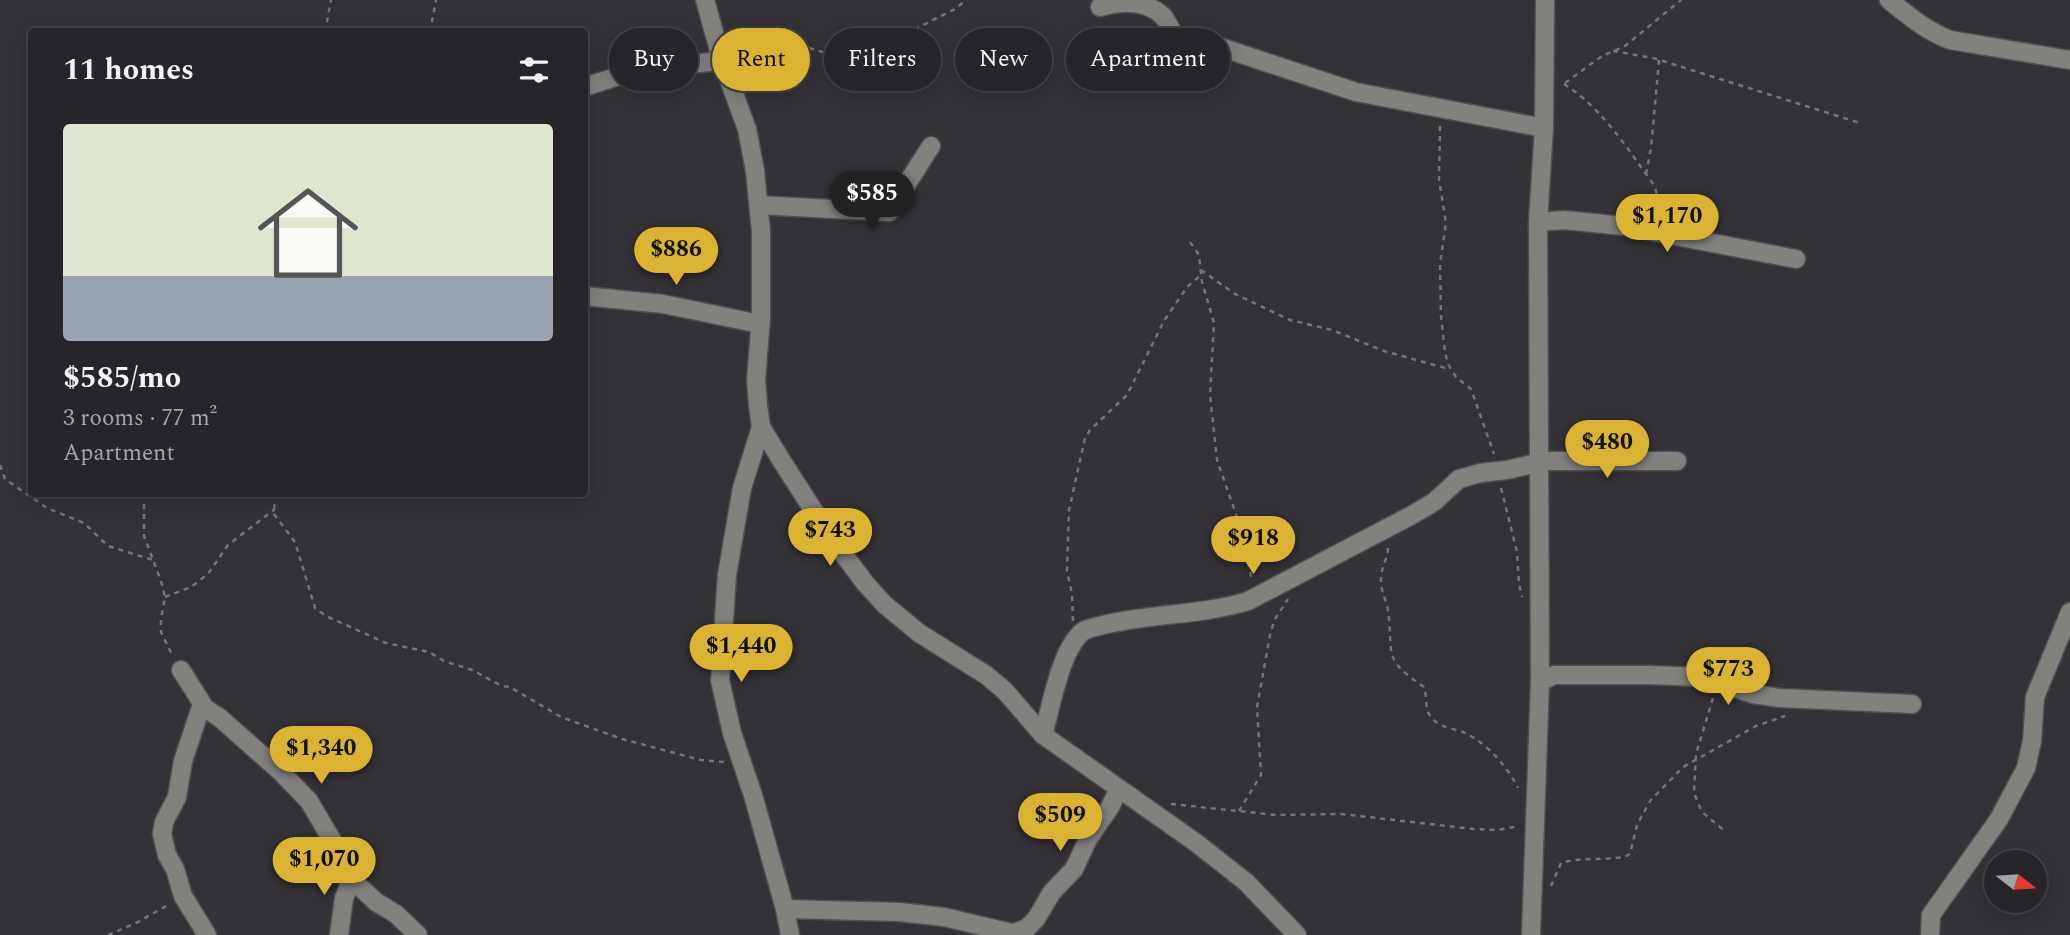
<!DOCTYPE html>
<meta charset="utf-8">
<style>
:root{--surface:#272529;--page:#2f2d31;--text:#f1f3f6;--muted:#a4a5a8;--line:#434246;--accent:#dab333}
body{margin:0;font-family:Spectral,serif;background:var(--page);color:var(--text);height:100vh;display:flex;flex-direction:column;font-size:26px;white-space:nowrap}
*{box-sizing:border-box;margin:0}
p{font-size:23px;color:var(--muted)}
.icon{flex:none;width:38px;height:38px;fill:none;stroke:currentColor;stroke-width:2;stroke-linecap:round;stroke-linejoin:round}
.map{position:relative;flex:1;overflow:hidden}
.side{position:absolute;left:28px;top:28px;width:560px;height:469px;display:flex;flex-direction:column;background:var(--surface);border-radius:7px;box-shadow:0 4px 18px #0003,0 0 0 2px var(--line)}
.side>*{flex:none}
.guide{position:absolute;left:609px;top:28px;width:665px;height:63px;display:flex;gap:14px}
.needle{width:46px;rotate:107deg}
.controls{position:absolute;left:1984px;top:850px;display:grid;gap:14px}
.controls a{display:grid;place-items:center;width:63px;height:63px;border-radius:50%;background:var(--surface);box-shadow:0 4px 18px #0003,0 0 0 2px var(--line);font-size:35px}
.price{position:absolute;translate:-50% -60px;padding:0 16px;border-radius:24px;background:var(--accent);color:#111;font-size:23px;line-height:46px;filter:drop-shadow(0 2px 4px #0008)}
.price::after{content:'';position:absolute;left:50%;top:42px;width:21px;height:16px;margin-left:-10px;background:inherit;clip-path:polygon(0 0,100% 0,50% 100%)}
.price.current{background:#222;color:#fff}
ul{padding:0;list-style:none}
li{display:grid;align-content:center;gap:14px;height:371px;padding:0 35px}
li span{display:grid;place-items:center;height:217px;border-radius:7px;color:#555}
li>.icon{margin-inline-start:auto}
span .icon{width:126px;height:126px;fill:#fffc;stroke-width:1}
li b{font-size:30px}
h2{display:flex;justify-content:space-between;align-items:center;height:84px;padding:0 35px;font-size:30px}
.chip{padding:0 24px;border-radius:32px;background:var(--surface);box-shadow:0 4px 18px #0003,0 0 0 2px var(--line);font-size:24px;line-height:63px}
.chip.current{background:var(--accent);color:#111}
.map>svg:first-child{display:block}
</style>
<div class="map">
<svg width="2070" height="935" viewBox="0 0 2070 935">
<rect width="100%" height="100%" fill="#343137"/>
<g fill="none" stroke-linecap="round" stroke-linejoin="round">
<defs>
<g id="minor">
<polyline points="705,0 722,61 747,129 755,171 761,232 761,318 756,380 758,405 761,427 783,463 832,539 865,583 884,604 919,633 986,675 1005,691 1043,735 1195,842 1246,882 1297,935"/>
<path d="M1889,0C1909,16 1925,30 1950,40L2070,60"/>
<path d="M1100,7C1121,1 1146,0 1163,16C1168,22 1170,30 1175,34C1182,39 1194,40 1202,41L1356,92L1544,128"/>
<polyline points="584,87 644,68 722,61"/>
<polyline points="759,205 889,212 931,146"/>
<polyline points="1538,222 1564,220 1624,226 1796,259"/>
<polyline points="584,296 663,304 760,324"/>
<polyline points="761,427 742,488 727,575 720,680 732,733 753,795 785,909 790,935"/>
<polyline points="1537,461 1677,461"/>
<polyline points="181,670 205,708 220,718 281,772 309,801 359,886 376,902 396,914 418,935"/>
<polyline points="1540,682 1554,675 1649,675 1702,677 1753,694 1780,698 1912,704"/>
<polyline points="202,704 183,761 177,797 164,822 162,834 167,855 175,869 183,896 207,935"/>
<path d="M1043,735C1051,708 1061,645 1085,630C1138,613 1196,617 1248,601L1412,515L1434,502L1459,479L1480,473L1507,470L1537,463"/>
<polyline points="785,909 899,912 944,917 1020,935"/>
<polyline points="1014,933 1027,928 1036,919 1052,892 1074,869 1088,839 1110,807 1119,789"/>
<polyline points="339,935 344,898 353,876"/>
<polyline points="1531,935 1540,682 1538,222 1544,128 1545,0"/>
<polyline points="1930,935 1931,915 1999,819 2026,768 2032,741 2035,697 2070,612"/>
</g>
</defs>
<!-- minor casing -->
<use href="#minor" stroke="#514e54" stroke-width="21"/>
<!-- path -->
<g stroke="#757378" stroke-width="2.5" stroke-dasharray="5 5" stroke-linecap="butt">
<polyline points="325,32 331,0"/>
<polyline points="430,32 436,0"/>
<polyline points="809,48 829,54 889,36 909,32 953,10 967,0"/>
<polyline points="1613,51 1653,58 1860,123"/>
<polyline points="1565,83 1602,56 1625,46 1681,0"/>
<path d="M1564,84C1604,110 1626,147 1654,185C1659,196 1656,204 1648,213"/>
<polyline points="1440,126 1439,179 1446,223 1440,264 1441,316 1445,352 1448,364 1456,377 1471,389 1494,454"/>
<polyline points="1646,174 1651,148 1659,60"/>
<polyline points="1190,242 1199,255 1202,282 1214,323 1210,395 1217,460 1237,517 1252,580"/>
<polyline points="1201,270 1235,294 1290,320 1332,330 1384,351 1449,369"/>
<polyline points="0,465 5,479 47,508 84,523 108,546 153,560"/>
<polyline points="1501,488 1517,552 1519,584 1522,597"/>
<polyline points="144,494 144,536 161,581 165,597 161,619 161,632 172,655"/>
<polyline points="275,494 274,514 295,542 315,608 326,616 386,643 429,652 444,661 472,670 502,686 510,687 561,717 622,739 701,760 725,762"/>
<path d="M1388,548C1388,558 1381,567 1381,579C1380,589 1386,599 1388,610C1394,655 1381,658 1424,687C1427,695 1425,707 1429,714C1436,727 1452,728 1463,732C1486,742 1507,766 1518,788"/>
<polyline points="165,597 191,587 208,574 228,545 275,509"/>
<polyline points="1073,621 1072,594 1067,571 1069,510 1085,438 1090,430 1127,395 1164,321 1187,287 1201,275"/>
<polyline points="1713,698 1696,754 1694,793 1702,812 1726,832"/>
<polyline points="1171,804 1276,815 1341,814 1474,829 1498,830 1519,826"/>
<polyline points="1239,811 1261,775 1257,707 1270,635 1275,619 1288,599"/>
<path d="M1551,886L1561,863C1581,856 1618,862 1630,854L1637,825L1650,801L1683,767L1756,726L1785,716"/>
<polyline points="108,935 138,922 168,905"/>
</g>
<!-- minor -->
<use href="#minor" stroke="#82817e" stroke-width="18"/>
</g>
</svg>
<div class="controls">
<a><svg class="needle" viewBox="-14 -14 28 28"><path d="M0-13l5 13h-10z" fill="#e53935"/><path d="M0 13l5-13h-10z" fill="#a4a5a8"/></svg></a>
</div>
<b class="price current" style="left:872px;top:231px">$585</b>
<b class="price" style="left:1667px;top:254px">$1,170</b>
<b class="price" style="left:676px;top:287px">$886</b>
<b class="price" style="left:1607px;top:480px">$480</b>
<b class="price" style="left:830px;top:568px">$743</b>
<b class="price" style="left:1253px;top:576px">$918</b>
<b class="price" style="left:741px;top:684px">$1,440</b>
<b class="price" style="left:1728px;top:707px">$773</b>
<b class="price" style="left:321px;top:786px">$1,340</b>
<b class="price" style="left:1060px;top:853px">$509</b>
<b class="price" style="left:324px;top:897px">$1,070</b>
<div class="guide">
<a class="chip">Buy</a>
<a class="chip current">Rent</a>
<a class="chip">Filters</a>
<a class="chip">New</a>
<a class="chip">Apartment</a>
</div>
<section class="side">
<h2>11 homes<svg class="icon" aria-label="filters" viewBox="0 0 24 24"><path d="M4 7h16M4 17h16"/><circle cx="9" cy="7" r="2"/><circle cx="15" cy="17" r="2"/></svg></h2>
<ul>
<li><span style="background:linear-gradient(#dfe7d0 70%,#9aa5b1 0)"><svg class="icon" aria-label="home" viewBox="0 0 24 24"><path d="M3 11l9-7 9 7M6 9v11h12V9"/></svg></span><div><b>$585/mo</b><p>3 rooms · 77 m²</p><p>Apartment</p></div></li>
</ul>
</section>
</div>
